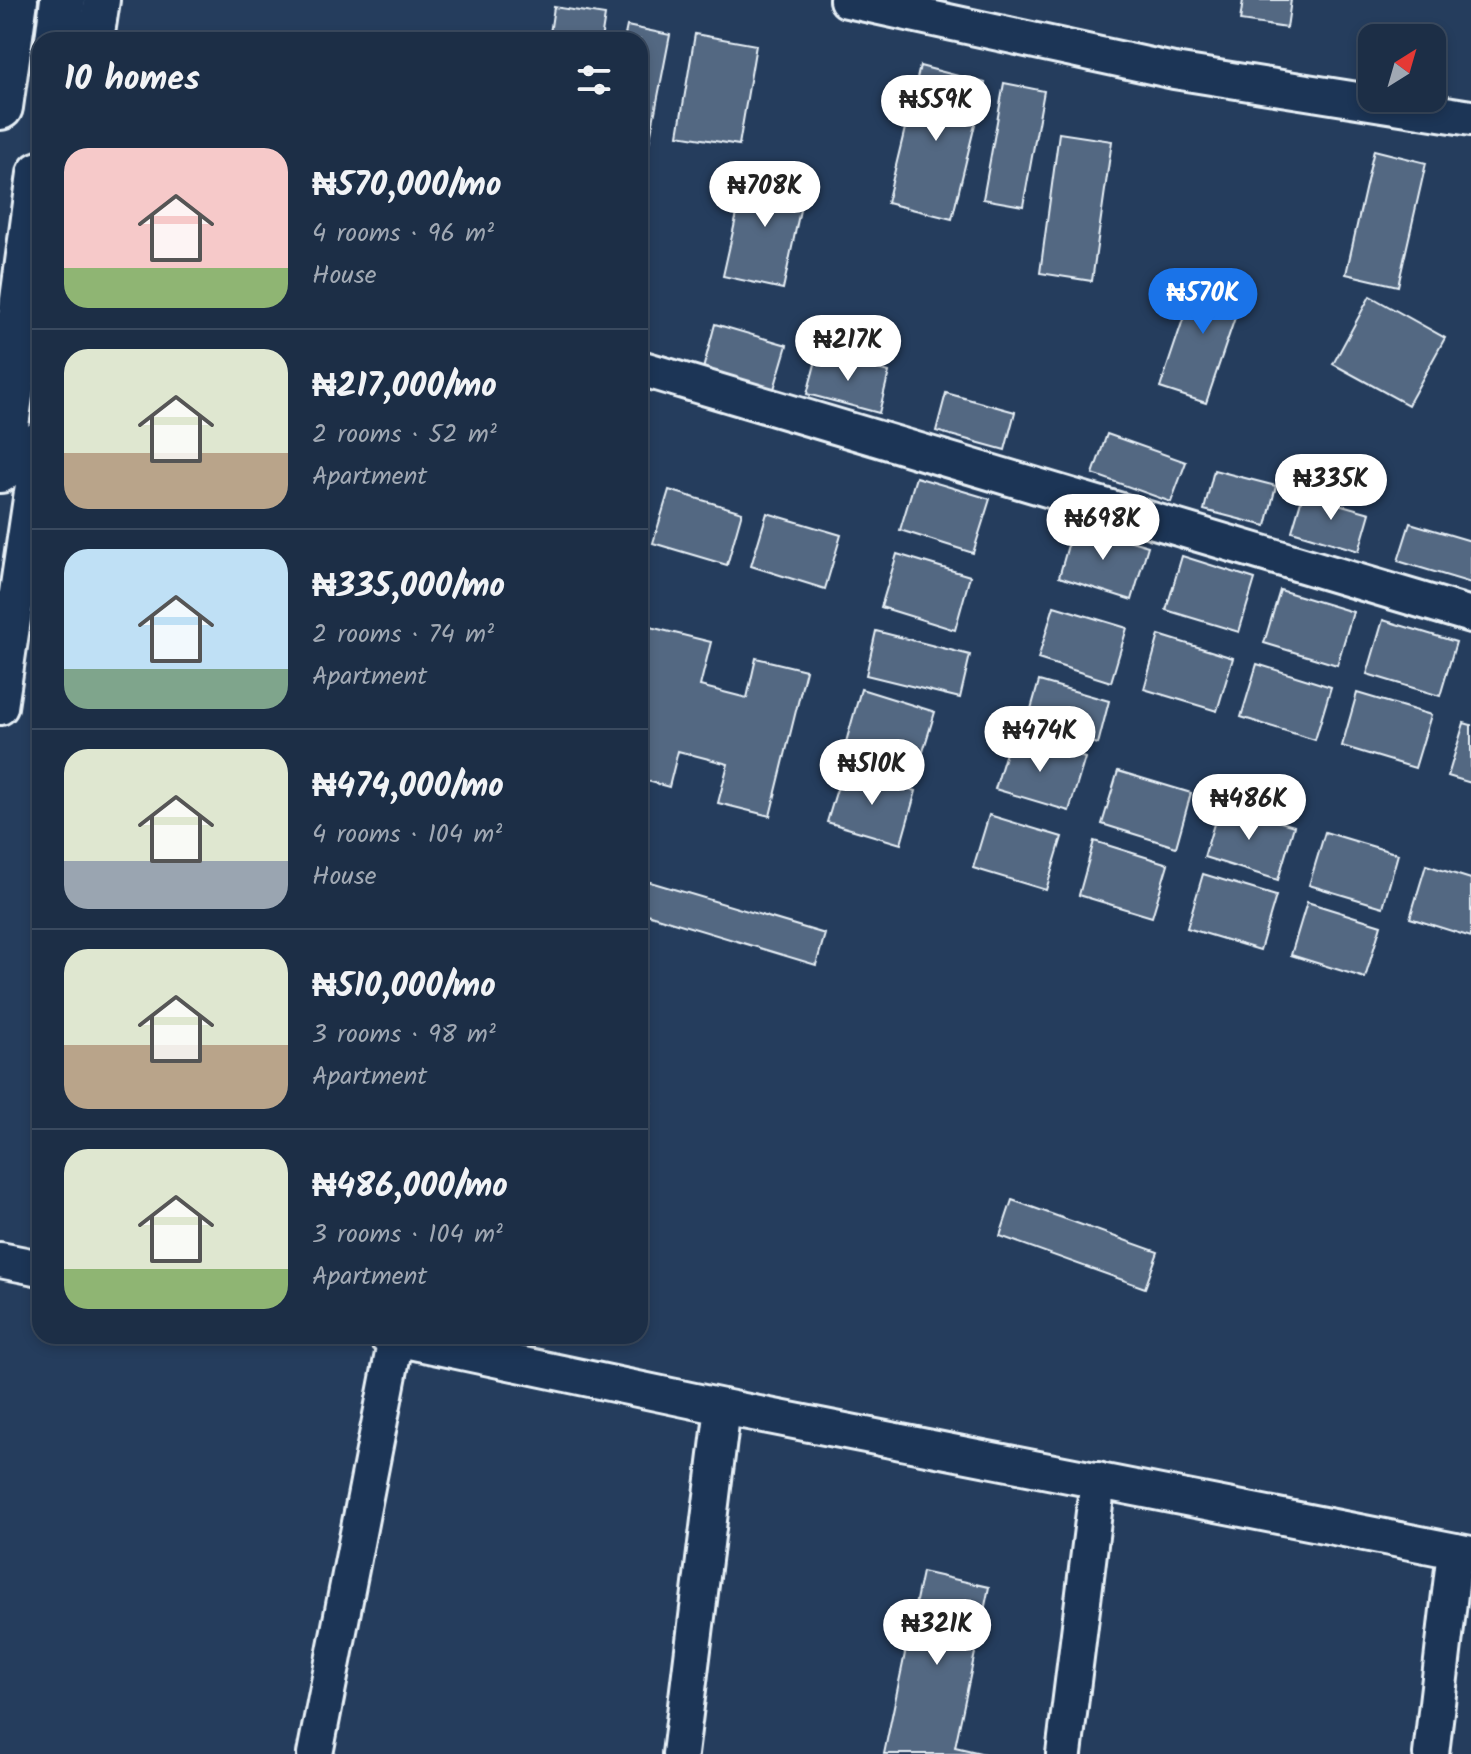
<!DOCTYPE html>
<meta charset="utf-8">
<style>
:root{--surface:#1c2e46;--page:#25364d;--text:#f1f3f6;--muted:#a0a8b3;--line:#3a4a5f;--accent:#1a73e8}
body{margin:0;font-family:Kalam,sans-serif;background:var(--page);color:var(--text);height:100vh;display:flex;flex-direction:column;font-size:30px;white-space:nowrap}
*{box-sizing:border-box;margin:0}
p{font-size:26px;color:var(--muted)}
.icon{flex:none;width:44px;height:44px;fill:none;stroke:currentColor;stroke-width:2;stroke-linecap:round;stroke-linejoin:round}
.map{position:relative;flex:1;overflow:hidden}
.side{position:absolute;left:32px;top:32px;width:616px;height:1312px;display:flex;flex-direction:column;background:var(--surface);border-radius:24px;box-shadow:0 4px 12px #0003,0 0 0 2px var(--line)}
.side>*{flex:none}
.needle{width:52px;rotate:37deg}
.controls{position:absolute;left:1358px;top:24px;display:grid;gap:16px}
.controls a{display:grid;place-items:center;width:88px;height:88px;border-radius:16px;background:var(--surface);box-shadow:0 4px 12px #0003,0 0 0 2px var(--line);font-size:40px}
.price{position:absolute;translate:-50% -68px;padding:0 18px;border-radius:28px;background:#fff;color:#222;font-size:26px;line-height:52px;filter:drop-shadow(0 2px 4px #0008)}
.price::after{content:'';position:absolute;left:50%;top:48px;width:24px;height:18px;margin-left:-12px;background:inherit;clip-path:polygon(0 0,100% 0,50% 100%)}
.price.on{background:var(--accent);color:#fff}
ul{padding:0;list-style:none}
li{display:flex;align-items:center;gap:24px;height:200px;padding:0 32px}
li+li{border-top:2px solid var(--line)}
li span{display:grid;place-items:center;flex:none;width:224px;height:160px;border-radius:24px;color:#555}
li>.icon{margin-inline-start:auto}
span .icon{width:96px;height:96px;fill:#fffc;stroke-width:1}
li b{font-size:34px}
h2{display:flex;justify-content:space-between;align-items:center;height:96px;padding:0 32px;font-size:34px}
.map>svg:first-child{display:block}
</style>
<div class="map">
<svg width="1471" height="1754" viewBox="0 0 1471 1754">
<rect width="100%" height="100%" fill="#253d5d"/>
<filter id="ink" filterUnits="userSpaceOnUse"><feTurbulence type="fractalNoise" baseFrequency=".0125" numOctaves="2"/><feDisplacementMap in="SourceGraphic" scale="16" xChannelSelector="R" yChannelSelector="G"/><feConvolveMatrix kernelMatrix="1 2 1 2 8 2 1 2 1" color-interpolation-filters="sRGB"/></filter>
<g filter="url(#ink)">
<!-- building -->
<g fill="#536782" stroke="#e8f1f8" stroke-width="2">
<polygon points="1243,0 1291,0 1287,28 1240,21"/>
<polygon points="554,7 605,15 601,40 549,40"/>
<polygon points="627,26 670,35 644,169 640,168 640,40 624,40"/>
<polygon points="695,34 756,45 739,145 678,135"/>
<polygon points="920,66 985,83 952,219 887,203"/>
<polygon points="1004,83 1044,91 1023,206 983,199"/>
<polygon points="1059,133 1112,141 1092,281 1040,273"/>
<polygon points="1374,150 1426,163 1398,286 1346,274"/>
<polygon points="747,169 806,182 783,289 723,276"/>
<polygon points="1200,269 1246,285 1206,403 1160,388"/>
<polygon points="1370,296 1445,338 1408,405 1333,364"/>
<polygon points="715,324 787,345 774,389 703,369"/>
<polygon points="818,353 889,372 879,413 807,394"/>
<polygon points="946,393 1015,412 1005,450 936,431"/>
<polygon points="1107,434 1186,462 1171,502 1093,474"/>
<polygon points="1214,470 1276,486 1266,526 1204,510"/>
<polygon points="916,477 990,499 973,553 900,530"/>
<polygon points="669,490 742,512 727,565 653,543"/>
<polygon points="1303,494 1370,513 1359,551 1292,531"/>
<polygon points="767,513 841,535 825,589 751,566"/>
<polygon points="1410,523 1471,541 1471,583 1398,561"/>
<polygon points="1074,524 1148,546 1132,600 1059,577"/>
<polygon points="897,554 970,576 955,630 881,607"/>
<polygon points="1182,556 1255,579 1239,632 1166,610"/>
<polygon points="1280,590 1353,612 1337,665 1264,643"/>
<polygon points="1054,606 1127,628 1111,682 1038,659"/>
<polygon points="1383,620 1456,642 1440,696 1367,674"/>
<polygon points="646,626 711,642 700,686 747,698 756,658 806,670 770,816 718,803 728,764 678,751 669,787 640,779 640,650"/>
<polygon points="876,631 970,655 960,698 866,675"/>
<polygon points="1159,635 1233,658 1217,711 1144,689"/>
<polygon points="1257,664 1331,687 1315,740 1241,717"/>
<polygon points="1039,681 1109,701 1098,744 1027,723"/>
<polygon points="861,689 935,712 919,765 846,742"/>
<polygon points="1357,693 1431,715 1415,768 1342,746"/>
<polygon points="1464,723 1471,725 1471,783 1448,776"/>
<polygon points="1011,736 1085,758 1069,811 995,789"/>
<polygon points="843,769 916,791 901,844 827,822"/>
<polygon points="1118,771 1191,793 1176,847 1102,824"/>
<polygon points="1220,804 1294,826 1278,880 1204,857"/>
<polygon points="989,815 1062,837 1046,890 973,868"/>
<polygon points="1325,832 1398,854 1383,907 1309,885"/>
<polygon points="1094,841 1168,864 1152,917 1079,895"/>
<polygon points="1426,865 1471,879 1471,937 1410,918"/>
<polygon points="1203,874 1276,896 1260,950 1187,928"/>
<polygon points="640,879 825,934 816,965 640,912"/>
<polygon points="1307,902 1381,925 1365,978 1291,955"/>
<polygon points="640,1096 652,1099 643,1136 640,1135"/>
<polygon points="1012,1200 1158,1252 1145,1288 1000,1236"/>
<polygon points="922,1572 989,1587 955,1747 985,1754 884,1754"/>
</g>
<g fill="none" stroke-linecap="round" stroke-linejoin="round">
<defs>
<g id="minor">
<polyline points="847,0 1174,71 1471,118"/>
<polyline points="96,40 102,0"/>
<polyline points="640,368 1471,615"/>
<polyline points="0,707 40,438"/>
<polyline points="0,1260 40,1268"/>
<polyline points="386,1336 723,1407 1471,1554"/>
<polyline points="315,1754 396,1338"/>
<polyline points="680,1754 723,1407"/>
<polyline points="1064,1754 1098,1480"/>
<polyline points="1431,1754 1455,1551"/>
</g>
<g id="trunk">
<polyline points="58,40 63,0"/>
<polyline points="0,107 15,0"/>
<polyline points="0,470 40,174"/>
</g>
</defs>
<!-- minor casing -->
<use href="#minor" stroke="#e8f1f8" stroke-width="40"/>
<!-- trunk casing -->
<use href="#trunk" stroke="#e8f1f8" stroke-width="50"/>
<!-- minor -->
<use href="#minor" stroke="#1d3557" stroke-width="34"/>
<!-- trunk -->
<use href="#trunk" stroke="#1d3557" stroke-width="44"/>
</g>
</g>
</svg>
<div class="controls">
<a><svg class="needle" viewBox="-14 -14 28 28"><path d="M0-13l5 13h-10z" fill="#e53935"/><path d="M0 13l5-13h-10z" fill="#a0a8b3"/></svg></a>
</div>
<b class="price" style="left:936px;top:143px">₦559K</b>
<b class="price" style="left:765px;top:229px">₦708K</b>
<b class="price on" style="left:1203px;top:336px">₦570K</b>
<b class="price" style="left:848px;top:383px">₦217K</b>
<b class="price" style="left:1331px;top:522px">₦335K</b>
<b class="price" style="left:1103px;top:562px">₦698K</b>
<b class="price" style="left:1040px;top:774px">₦474K</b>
<b class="price" style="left:872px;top:807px">₦510K</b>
<b class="price" style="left:1249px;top:842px">₦486K</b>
<b class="price" style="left:937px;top:1667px">₦321K</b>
<section class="side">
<h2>10 homes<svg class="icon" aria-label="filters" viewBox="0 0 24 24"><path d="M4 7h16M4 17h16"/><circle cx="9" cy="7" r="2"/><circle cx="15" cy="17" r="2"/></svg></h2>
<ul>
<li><span style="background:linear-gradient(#f6c9c9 75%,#8fb573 0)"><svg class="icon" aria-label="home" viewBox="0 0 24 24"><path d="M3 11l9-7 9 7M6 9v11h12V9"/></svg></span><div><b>₦570,000/mo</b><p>4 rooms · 96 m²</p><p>House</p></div></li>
<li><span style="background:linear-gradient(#dfe7d0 65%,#b9a48a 0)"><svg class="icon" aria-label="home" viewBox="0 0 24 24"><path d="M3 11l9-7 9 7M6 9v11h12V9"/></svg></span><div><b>₦217,000/mo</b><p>2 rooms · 52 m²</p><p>Apartment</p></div></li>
<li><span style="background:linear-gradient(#bfe0f5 75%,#7fa58c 0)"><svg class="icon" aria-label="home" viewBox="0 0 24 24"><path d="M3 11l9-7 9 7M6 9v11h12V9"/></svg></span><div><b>₦335,000/mo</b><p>2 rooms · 74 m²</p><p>Apartment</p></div></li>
<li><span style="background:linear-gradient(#dfe7d0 70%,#9aa5b1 0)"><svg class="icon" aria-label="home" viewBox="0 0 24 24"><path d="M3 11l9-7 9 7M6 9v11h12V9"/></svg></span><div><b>₦474,000/mo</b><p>4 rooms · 104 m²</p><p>House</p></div></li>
<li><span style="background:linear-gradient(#dfe7d0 60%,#b9a48a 0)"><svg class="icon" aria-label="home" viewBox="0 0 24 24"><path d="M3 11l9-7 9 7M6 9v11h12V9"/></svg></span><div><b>₦510,000/mo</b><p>3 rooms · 98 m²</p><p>Apartment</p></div></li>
<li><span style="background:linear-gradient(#dfe7d0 75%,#8fb573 0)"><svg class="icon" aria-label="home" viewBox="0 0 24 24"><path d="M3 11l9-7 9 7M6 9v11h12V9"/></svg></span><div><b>₦486,000/mo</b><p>3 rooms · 104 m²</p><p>Apartment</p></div></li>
</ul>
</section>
</div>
